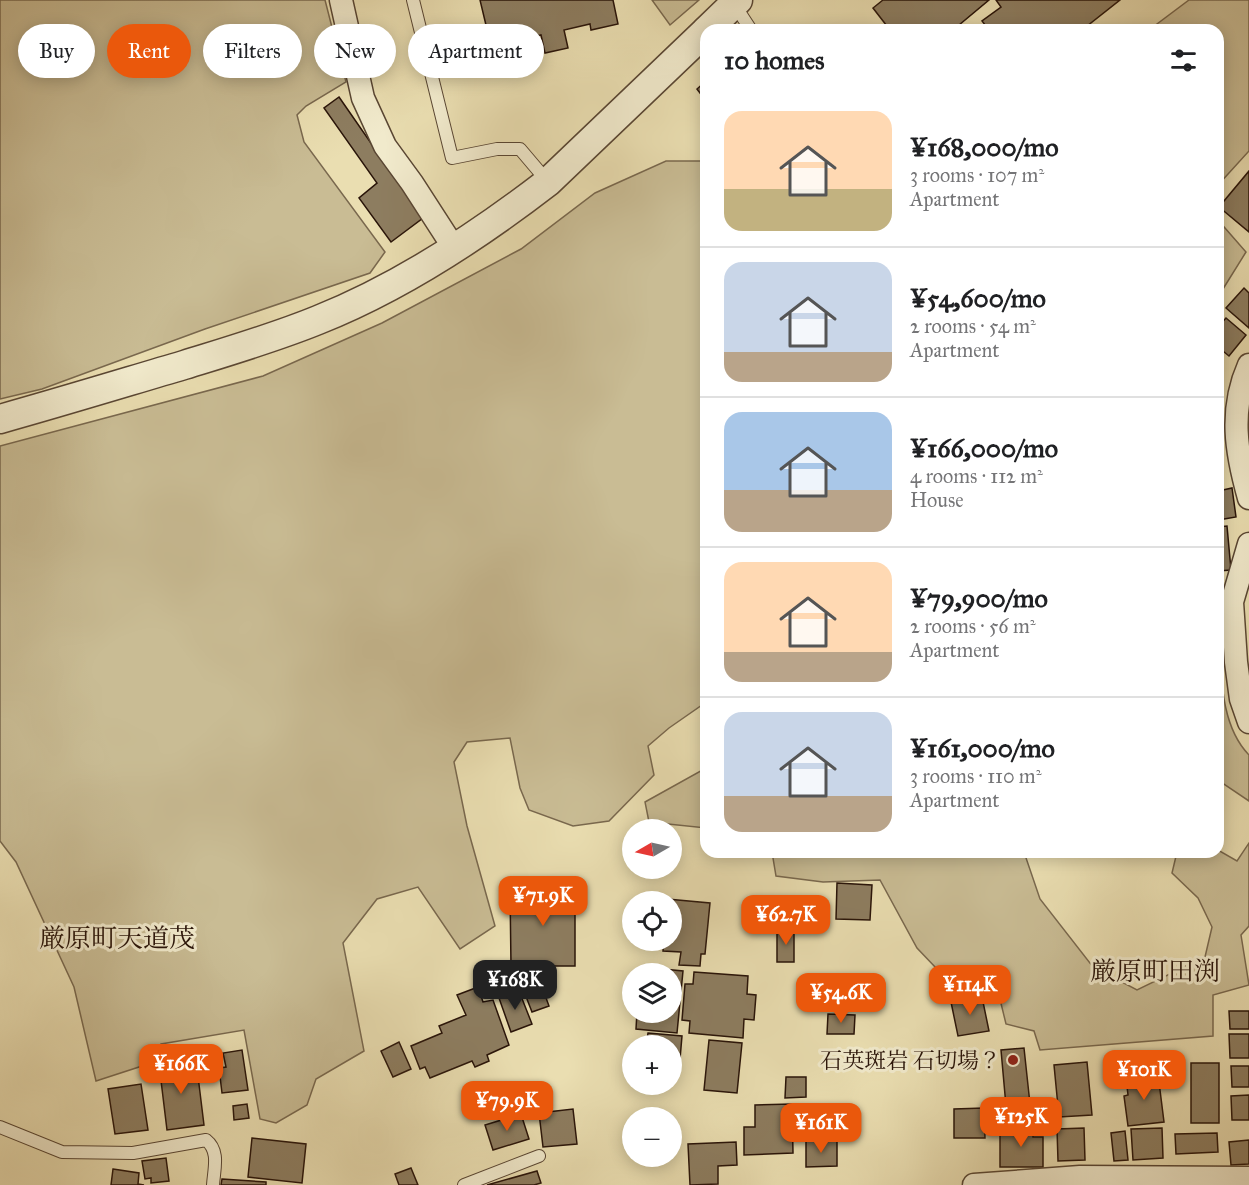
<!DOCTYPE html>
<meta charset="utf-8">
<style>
:root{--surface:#fff;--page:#f6f6f6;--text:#202124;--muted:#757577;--line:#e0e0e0;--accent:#ea580c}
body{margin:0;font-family:"IM FELL Great Primer","Noto Serif JP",serif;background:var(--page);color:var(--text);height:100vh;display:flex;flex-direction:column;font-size:22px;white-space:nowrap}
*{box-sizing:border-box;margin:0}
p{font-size:20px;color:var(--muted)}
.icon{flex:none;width:33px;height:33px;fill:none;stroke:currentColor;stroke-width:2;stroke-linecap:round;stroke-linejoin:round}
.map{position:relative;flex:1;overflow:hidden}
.sheet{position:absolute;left:700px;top:24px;width:524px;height:834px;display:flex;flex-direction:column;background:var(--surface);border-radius:18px;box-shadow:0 3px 15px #0003}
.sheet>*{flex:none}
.hud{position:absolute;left:18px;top:24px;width:570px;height:54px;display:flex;gap:12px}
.needle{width:39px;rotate:261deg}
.controls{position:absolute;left:622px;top:819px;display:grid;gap:12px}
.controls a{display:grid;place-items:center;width:60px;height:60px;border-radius:50%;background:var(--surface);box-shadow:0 3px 15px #0003;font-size:30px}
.price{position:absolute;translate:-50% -51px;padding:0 14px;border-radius:12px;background:var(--accent);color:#fff;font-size:20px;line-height:39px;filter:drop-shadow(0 2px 3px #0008)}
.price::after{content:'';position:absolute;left:50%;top:36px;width:18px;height:14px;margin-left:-9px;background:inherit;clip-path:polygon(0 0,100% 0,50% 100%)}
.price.selected{background:#222;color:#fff}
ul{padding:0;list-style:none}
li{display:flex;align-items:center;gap:18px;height:150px;padding:0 24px}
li+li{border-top:2px solid var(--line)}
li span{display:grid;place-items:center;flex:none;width:168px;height:120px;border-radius:18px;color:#555}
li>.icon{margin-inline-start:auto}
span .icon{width:72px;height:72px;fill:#fffc;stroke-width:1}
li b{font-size:26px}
h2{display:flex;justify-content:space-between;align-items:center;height:72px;padding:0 24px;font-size:26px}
.chip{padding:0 21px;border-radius:27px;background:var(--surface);box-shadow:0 3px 15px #0003;font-size:21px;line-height:54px}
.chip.selected{background:var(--accent);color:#fff}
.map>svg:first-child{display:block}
</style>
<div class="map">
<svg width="1249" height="1185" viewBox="0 0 1249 1185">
<rect width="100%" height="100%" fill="#eadeb1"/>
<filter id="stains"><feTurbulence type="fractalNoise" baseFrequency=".00333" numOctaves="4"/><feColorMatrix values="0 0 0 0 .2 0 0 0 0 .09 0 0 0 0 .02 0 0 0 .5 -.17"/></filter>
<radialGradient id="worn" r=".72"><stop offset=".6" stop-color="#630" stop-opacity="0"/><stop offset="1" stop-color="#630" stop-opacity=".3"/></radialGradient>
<!-- green -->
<g fill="#c9bc94" stroke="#79684e" stroke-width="1.5">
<polygon points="0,0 325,0 346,82 306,106 297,115 304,142 385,252 370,273 205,329 42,389 0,399"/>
<polygon points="652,0 699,0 670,25"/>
<polygon points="1189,0 1249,0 1249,151 1218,185 1218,30 1149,30"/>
<polygon points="666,161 706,161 706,707 705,703 669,728 648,746 654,775 609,821 573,826 529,810 520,788 510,738 467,742 454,762 467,826 495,926 460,949 418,887 377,899 343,943 364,1051 316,1079 307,1105 276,1123 260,1119 244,1030 161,1044 142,1066 96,1081 74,987 16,862 0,841 0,446 263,376 382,323 521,249 595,193"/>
<polygon points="1218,220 1246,252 1218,297"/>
<path d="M1218,627C1222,669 1218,723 1249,755V801L1218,780Z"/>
<polygon points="706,768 706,828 649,822 645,802"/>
<polygon points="1249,843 1249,926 1241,935 1249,985 1213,995 1213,1036 1040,1050 1034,1031 1006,1024 998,991 975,974 937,969 917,948 880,880 823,882 776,876 772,852 1024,852 1040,899 1093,967 1137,990 1205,957 1212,927 1198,898 1172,873 1177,852 1218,852 1218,850 1237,861"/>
</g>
<!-- building -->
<g fill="#8d7d60" stroke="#291409" stroke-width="1.5">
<polygon points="480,0 613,0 618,24 591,30 590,24 564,30 568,48 545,53 541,35 491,46"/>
<polygon points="883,0 989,0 953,30 890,30 873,8"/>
<polygon points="996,0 1120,0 1082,30 989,30 982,21 1001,7"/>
<polygon points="706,81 706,101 697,89"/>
<polygon points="339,97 423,218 391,242 359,198 377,183 324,108"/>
<polygon points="1249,171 1249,232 1219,207"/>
<polygon points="1244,288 1249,293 1249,328 1226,308"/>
<polygon points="1226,318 1246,335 1229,356 1218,347 1218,327"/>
<polygon points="1232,488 1236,517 1218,520 1218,491"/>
<polygon points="1227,526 1231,570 1218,571 1218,527"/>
<polygon points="837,883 872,885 870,920 836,919"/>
<polygon points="575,888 575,966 511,966 510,889"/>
<polygon points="667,899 710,903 705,954 701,954 700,966 679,965 681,952 663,951 664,940 672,940 672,902 667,902"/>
<rect x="777" y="931" width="17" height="31"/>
<polygon points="642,967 683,971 677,1033 636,1029 637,1012 672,1012 672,974 641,974"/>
<polygon points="694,972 748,976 747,994 756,995 754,1020 744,1019 743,1038 689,1033 690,1021 682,1020 685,984 693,984"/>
<polygon points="478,987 483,1002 493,1000 509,1045 487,1055 489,1061 475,1067 472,1061 430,1078 425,1067 420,1069 411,1046 442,1033 439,1026 466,1015 457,995"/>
<polygon points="542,987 549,1006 532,1012 525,994"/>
<polygon points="519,991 532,1024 511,1032 499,998"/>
<polygon points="982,997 989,1031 958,1036 951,1002"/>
<polygon points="1229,1011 1249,1011 1249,1029 1230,1029"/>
<polygon points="828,1014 855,1015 854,1034 827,1034"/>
<polygon points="648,1033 682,1036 679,1071 672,1070 672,1046 646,1046"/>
<polygon points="1229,1034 1249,1034 1249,1058 1230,1058"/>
<polygon points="709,1040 742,1043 737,1093 704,1090"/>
<polygon points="399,1042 411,1069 393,1077 381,1051"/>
<polygon points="1024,1048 1030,1104 1006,1106 1001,1050"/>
<polygon points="242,1050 248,1090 222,1093 219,1068 226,1067 223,1053"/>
<polygon points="196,1060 204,1125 167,1130 159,1064"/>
<polygon points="1087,1062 1092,1115 1059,1117 1054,1065"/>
<rect x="1191" y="1063" width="28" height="60"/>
<polygon points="1231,1066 1249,1066 1249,1087 1232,1087"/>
<polygon points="1158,1074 1164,1122 1128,1126 1124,1096 1128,1095 1126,1078"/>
<polygon points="786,1077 806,1077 806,1097 785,1098"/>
<polygon points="141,1084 148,1130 115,1134 108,1089"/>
<polygon points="1249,1095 1249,1120 1232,1120 1231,1096"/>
<polygon points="247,1104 249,1118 234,1120 233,1106"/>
<polygon points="792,1104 793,1153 744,1155 744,1127 755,1127 755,1105"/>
<polygon points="984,1108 985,1138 954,1138 954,1109"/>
<polygon points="573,1109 577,1144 543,1147 539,1113"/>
<polygon points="521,1114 529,1139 493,1150 485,1125"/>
<polygon points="1033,1127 1033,1137 1043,1137 1043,1167 1000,1167 1000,1128"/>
<polygon points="1084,1128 1085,1160 1058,1161 1057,1129"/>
<polygon points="1162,1128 1163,1158 1133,1160 1131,1129"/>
<polygon points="1125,1131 1128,1160 1114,1161 1111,1133"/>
<polygon points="1217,1133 1218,1152 1176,1154 1175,1134"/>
<polygon points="252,1138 306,1144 302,1183 248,1177"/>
<polygon points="1249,1140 1249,1164 1231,1165 1229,1142"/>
<polygon points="806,1141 837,1141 837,1166 806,1167"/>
<polygon points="736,1142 737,1165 718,1166 718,1184 690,1185 688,1144"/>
<polygon points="166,1158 169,1181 151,1183 151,1178 145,1179 142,1161"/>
<polygon points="411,1168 418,1185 399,1185 395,1174"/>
<polygon points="113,1169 139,1173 138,1184 144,1185 111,1185"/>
<polygon points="537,1171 541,1183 534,1185 487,1185"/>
<polygon points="222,1179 266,1182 266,1185 221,1185"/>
</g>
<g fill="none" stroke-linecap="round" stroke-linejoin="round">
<defs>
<g id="service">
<polyline points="413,0 452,158 497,149 520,149 548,182"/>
<polyline points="734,4 751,30"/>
<path d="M0,1127L62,1152L133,1153L206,1140C220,1151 214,1169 213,1185"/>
<polyline points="464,1185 539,1156"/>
</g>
<g id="minor">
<polyline points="341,0 363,98 385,146 412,183 454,248"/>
<path d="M1249,365C1229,410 1236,452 1249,498"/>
<polyline points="1249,544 1232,602 1236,662 1241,699 1249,722"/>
<polyline points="974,1185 1080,1177 1249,1178"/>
</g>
<g id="tertiary">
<polyline points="707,30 738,0"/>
<path d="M0,419C61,402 123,383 184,365C229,351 274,338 318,320C401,287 478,236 548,182L706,31"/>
</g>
</defs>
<!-- service casing -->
<use href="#service" stroke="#594633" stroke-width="14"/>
<!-- minor casing -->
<use href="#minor" stroke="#594633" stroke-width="25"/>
<!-- tertiary casing -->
<use href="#tertiary" stroke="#594633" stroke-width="31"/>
<!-- service -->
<use href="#service" stroke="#f1eacc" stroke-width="12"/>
<!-- minor -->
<use href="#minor" stroke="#f1eacc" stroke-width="22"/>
<!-- tertiary -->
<use href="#tertiary" stroke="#f1eacc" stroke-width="28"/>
</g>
<!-- markers -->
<circle fill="#8f2418" stroke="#f1eacc" stroke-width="2" cx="1013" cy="1060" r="6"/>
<g text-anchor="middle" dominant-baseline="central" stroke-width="6" stroke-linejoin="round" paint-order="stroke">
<!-- poi labels -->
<g font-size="22" fill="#291409" stroke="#f1eacc" text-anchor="end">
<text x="1001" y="1060">石英斑岩 石切場？</text>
</g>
<!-- quarter labels -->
<g font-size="26" fill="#291409" stroke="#f1eacc">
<text x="117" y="938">厳原町天道茂</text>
<text x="1155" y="971">厳原町田渕</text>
</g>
</g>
<rect width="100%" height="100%" filter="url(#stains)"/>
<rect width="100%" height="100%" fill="url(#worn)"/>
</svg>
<div class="controls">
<a><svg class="needle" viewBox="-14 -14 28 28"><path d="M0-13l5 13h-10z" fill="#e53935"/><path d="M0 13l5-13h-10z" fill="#757577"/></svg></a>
<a><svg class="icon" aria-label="locate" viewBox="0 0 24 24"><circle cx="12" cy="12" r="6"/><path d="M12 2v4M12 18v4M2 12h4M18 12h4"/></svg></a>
<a><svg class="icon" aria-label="layers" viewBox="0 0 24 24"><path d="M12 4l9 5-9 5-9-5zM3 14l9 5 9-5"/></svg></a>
<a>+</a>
<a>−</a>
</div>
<b class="price" style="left:543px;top:927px">¥71.9K</b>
<b class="price" style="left:786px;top:946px">¥62.7K</b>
<b class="price selected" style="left:515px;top:1011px">¥168K</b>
<b class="price" style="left:970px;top:1016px">¥114K</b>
<b class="price" style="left:841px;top:1024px">¥54.6K</b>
<b class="price" style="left:181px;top:1095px">¥166K</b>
<b class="price" style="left:1144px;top:1101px">¥101K</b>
<b class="price" style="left:507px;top:1132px">¥79.9K</b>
<b class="price" style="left:1021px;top:1148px">¥125K</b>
<b class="price" style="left:821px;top:1154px">¥161K</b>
<div class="hud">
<a class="chip">Buy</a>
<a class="chip selected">Rent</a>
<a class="chip">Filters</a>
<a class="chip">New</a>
<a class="chip">Apartment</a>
</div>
<section class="sheet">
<h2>10 homes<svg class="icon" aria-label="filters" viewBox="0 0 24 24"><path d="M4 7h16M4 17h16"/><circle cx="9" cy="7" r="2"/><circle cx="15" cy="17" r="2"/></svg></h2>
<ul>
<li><span style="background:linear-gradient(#ffd9b3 65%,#c2b280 0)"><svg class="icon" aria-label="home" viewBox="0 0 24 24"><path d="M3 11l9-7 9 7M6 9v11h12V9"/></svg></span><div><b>¥168,000/mo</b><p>3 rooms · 107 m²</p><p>Apartment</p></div></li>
<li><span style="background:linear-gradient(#c9d6e8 75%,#b9a48a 0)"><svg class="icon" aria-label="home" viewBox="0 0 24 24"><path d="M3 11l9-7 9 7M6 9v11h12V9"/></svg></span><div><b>¥54,600/mo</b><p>2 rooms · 54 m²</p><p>Apartment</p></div></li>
<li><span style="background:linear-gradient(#a9c7e8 65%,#b9a48a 0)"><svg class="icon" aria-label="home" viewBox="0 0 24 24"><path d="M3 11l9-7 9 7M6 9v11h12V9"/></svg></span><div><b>¥166,000/mo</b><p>4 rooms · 112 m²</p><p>House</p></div></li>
<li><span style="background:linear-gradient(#ffd9b3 75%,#b9a48a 0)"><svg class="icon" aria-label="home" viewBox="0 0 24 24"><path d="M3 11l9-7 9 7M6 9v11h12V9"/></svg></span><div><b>¥79,900/mo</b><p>2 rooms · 56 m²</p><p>Apartment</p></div></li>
<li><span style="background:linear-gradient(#c9d6e8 70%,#b9a48a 0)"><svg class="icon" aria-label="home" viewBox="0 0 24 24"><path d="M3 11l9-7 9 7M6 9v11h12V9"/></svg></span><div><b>¥161,000/mo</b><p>3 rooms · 110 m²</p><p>Apartment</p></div></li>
</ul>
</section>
</div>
